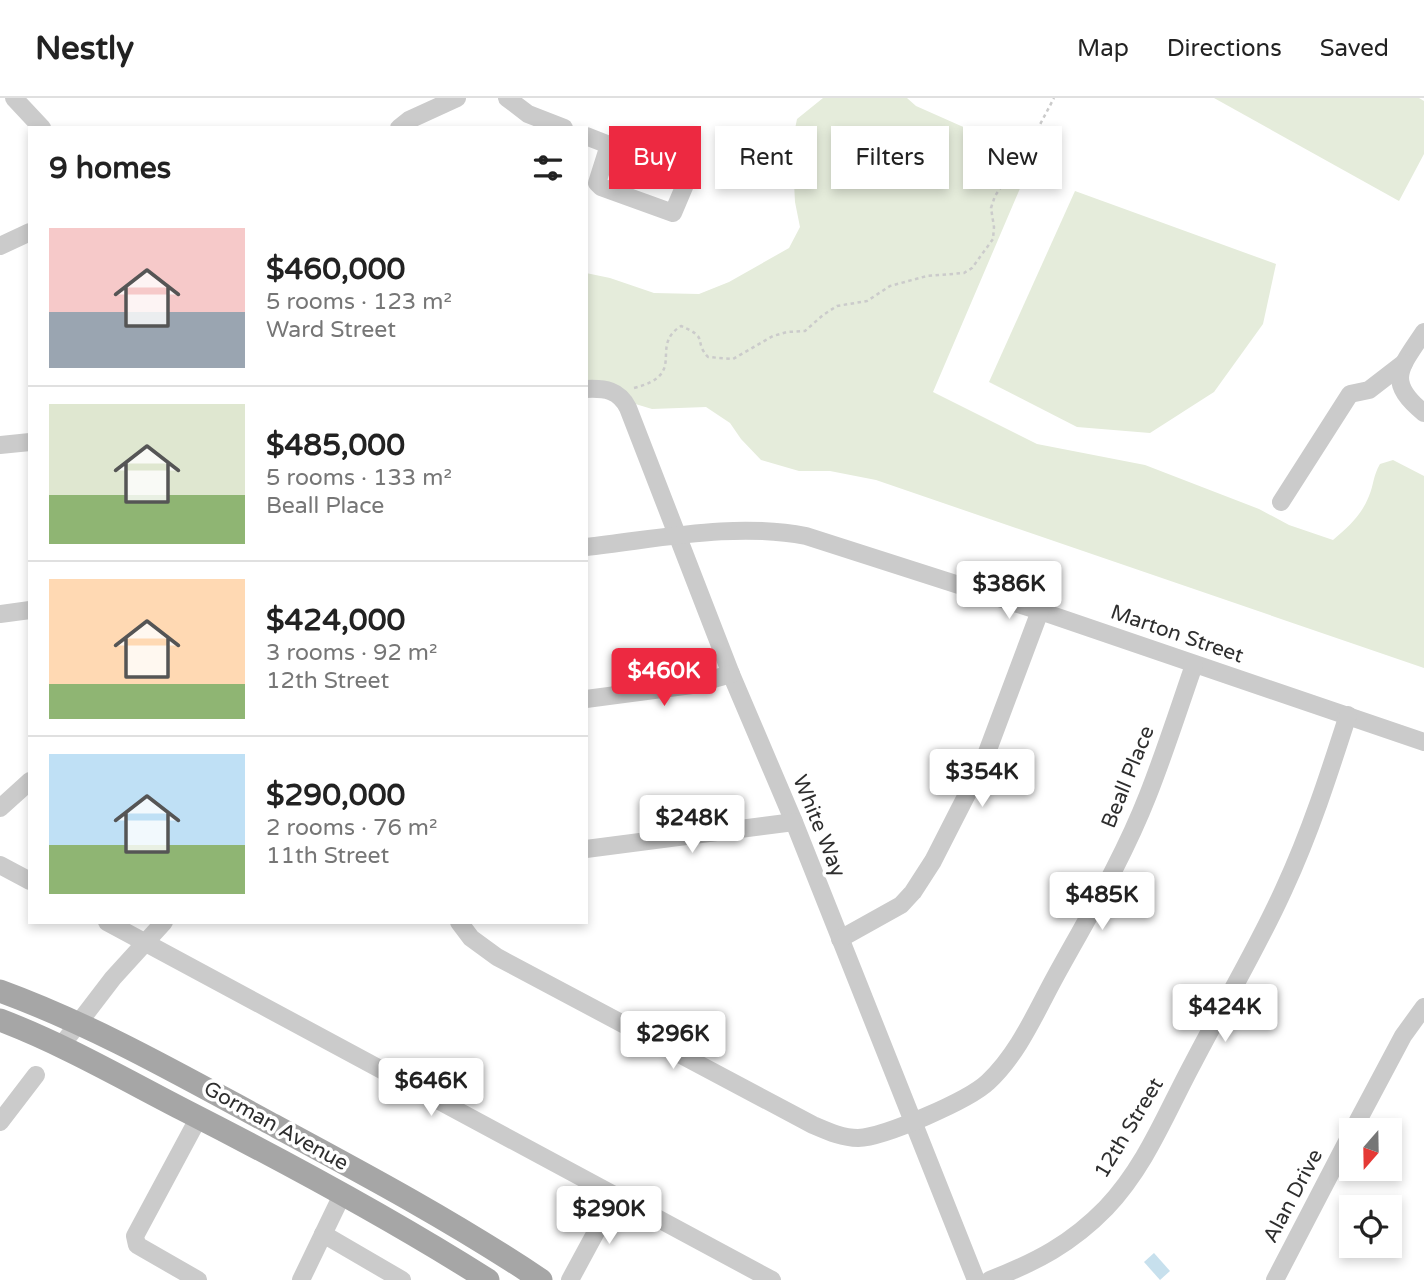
<!DOCTYPE html>
<meta charset="utf-8">
<style>
:root{--surface:#fff;--page:#f2f2f2;--text:#222;--muted:#767676;--line:#e0e0e0;--accent:#ed2941}
body{margin:0;font-family:"Varela Round",sans-serif;background:var(--page);color:var(--text);height:100vh;display:flex;flex-direction:column;font-size:26px;white-space:nowrap}
*{box-sizing:border-box;margin:0}
p{font-size:23px;color:var(--muted)}
.icon{flex:none;width:38px;height:38px;fill:none;stroke:currentColor;stroke-width:2;stroke-linecap:round;stroke-linejoin:round}
.map{position:relative;flex:1;overflow:hidden}
.panel{position:absolute;left:28px;top:28px;width:560px;height:798px;display:flex;flex-direction:column;background:var(--surface);border-radius:0px;box-shadow:0 4px 10px #0003}
.panel>*{flex:none}
.hud{position:absolute;left:609px;top:28px;width:665px;height:63px;display:flex;gap:14px}
.needle{width:46px;rotate:200deg}
.tools{position:absolute;left:1339px;top:1020px;display:grid;gap:14px}
.tools a{display:grid;place-items:center;width:63px;height:63px;border-radius:0px;background:var(--surface);box-shadow:0 4px 10px #0003;font-size:35px}
.price{position:absolute;translate:-50% -60px;padding:0 16px;border-radius:7px;background:#fff;color:#222;font-size:23px;line-height:46px;filter:drop-shadow(0 2px 4px #0008)}
.price::after{content:'';position:absolute;left:50%;top:42px;width:21px;height:16px;margin-left:-10px;background:inherit;clip-path:polygon(0 0,100% 0,50% 100%)}
.price.active{background:var(--accent);color:#fff}
ul{padding:0;list-style:none}
li{display:flex;align-items:center;gap:21px;height:175px;padding:0 21px}
li+li{border-top:2px solid var(--line)}
li span{display:grid;place-items:center;flex:none;width:196px;height:140px;border-radius:0px;color:#555}
li>.icon{margin-inline-start:auto}
span .icon{width:84px;height:84px;fill:#fffc;stroke-width:1}
li b{font-size:30px}
h2{display:flex;justify-content:space-between;align-items:center;height:84px;padding:0 21px;font-size:30px}
.pill{padding:0 24px;border-radius:0px;background:var(--surface);box-shadow:0 4px 10px #0003;font-size:24px;line-height:63px}
.pill.active{background:var(--accent);color:#fff}
header{display:flex;align-items:center;gap:42px;box-sizing:border-box;height:98px;padding:0 35px;background:var(--surface);border-bottom:2px solid var(--line)}
header strong{font-size:33px}
nav{display:flex;gap:38px;margin-inline-start:auto;font-size:24px}
.map>svg:first-child{display:block}
</style>
<header>
<strong>Nestly</strong>
<nav><a>Map</a><a>Directions</a><a>Saved</a></nav>
</header>
<div class="map">
<svg width="1424" height="1182" viewBox="0 0 1424 1182">
<rect width="100%" height="100%" fill="#fff"/>
<!-- green -->
<g fill="#e5ecdb">
<path d="M823,0H907L916,8L1033,60L933,294L1037,346L1145,367L1259,411L1289,427L1333,442C1349,428 1361,418 1369,398C1374,386 1373,378 1380,366L1393,362L1424,378V570L876,382L830,373H799L761,362L741,341L730,325L706,309L652,311L586,291V175L610,180L654,195L699,196L729,184L789,150L800,129L795,104L792,46L797,21Z"/>
<polygon points="1214,0 1419,0 1424,3 1424,56 1399,103"/>
<polygon points="1075,93 1276,166 1263,226 1214,294 1150,335 1077,329 989,284"/>
</g>
<!-- water -->
<polygon fill="#c7e0ed" points="1154,1155 1170,1173 1160,1182 1144,1164"/>
<g fill="none" stroke-linecap="round" stroke-linejoin="round">
<!-- path -->
<path stroke="#cbcbcb" stroke-width="2.5" stroke-dasharray="3.5 3.5" stroke-linecap="butt" d="M634,290C689,276 648,249 681,228C710,240 693,243 708,259L733,261L773,238L787,234L805,233L823,217L837,208L867,203L890,188L927,178L964,175L972,170L993,141L994,129L991,110L995,98L1027,51L1054,0"/>
<!-- minor -->
<g stroke="#cbcbcb" stroke-width="18">
<polyline points="14,0 42,30"/>
<polyline points="507,0 528,16 564,30"/>
<polyline points="399,30 409,22 457,0"/>
<polyline points="586,38 609,47"/>
<polygon points="609,47 682,76 687,82 673,115 601,89 597,85"/>
<polyline points="0,148 30,134"/>
<path d="M1424,234C1400,270 1385,283 1424,315"/>
<path d="M586,291C605,290 619,292 628,310L731,576L794,724L976,1182"/>
<polyline points="0,347 30,344"/>
<polyline points="1281,404 1350,296 1369,292 1404,265"/>
<path d="M586,449C659,441 734,424 806,438L1040,513L1424,644"/>
<polyline points="0,516 30,512"/>
<polyline points="586,601 692,587 731,576"/>
<polyline points="0,710 30,683"/>
<polyline points="586,751 794,724"/>
<polyline points="0,767 30,783"/>
<polyline points="107,824 772,1182"/>
<path d="M459,824L471,840L497,859L813,1027C827,1033 842,1040 858,1040C885,1039 969,1002 988,984C1018,956 1035,916 1054,881C1087,821 1123,761 1148,697C1165,654 1179,610 1194,567"/>
<polyline points="840,841 901,807 913,794 933,763 983,665 1040,513"/>
<polyline points="61,948 113,880 164,824"/>
<polyline points="0,1024 36,977"/>
<polyline points="1353,1032 1403,938 1424,909"/>
<polyline points="323,1136 402,1182"/>
<polyline points="198,1182 137,1147 135,1138 199,1019"/>
<polyline points="301,1182 342,1097"/>
<polyline points="570,1182 616,1097"/>
<path d="M990,1182C1036,1164 1071,1146 1106,1110C1146,1068 1166,1015 1193,965C1223,907 1257,851 1284,791C1310,735 1329,676 1348,617"/>
<polyline points="1275,1182 1351,1036"/>
</g>
<!-- major -->
<g stroke="#a6a6a6" stroke-width="23">
<path d="M0,893C93,927 179,976 266,1023C359,1073 453,1123 541,1182"/>
<path d="M0,922C63,946 122,980 182,1011C286,1064 390,1120 488,1182"/>
</g>
</g>
<g text-anchor="middle" dominant-baseline="central" stroke-width="7" stroke-linejoin="round" paint-order="stroke">
<!-- street labels -->
<g font-size="21" fill="#2e2e2e" stroke="#fff">
<text transform="translate(1177 536) rotate(19)">Marton Street</text>
<text transform="translate(1128 679) rotate(-68)">Beall Place</text>
<text transform="translate(819 728) rotate(68)">White Way</text>
<text transform="translate(276 1028) rotate(29)">Gorman Avenue</text>
<text transform="translate(1129 1030) rotate(-59)">12th Street</text>
<text transform="translate(1293 1098) rotate(-62)">Alan Drive</text>
</g>
</g>
</svg>
<div class="tools">
<a><svg class="needle" viewBox="-14 -14 28 28"><path d="M0-13l5 13h-10z" fill="#e53935"/><path d="M0 13l5-13h-10z" fill="#767676"/></svg></a>
<a><svg class="icon" aria-label="locate" viewBox="0 0 24 24"><circle cx="12" cy="12" r="6"/><path d="M12 2v4M12 18v4M2 12h4M18 12h4"/></svg></a>
</div>
<b class="price" style="left:1009px;top:523px">$386K</b>
<b class="price active" style="left:664px;top:610px">$460K</b>
<b class="price" style="left:982px;top:711px">$354K</b>
<b class="price" style="left:692px;top:757px">$248K</b>
<b class="price" style="left:1102px;top:834px">$485K</b>
<b class="price" style="left:1225px;top:946px">$424K</b>
<b class="price" style="left:673px;top:973px">$296K</b>
<b class="price" style="left:431px;top:1020px">$646K</b>
<b class="price" style="left:609px;top:1148px">$290K</b>
<div class="hud">
<a class="pill active">Buy</a>
<a class="pill">Rent</a>
<a class="pill">Filters</a>
<a class="pill">New</a>
</div>
<section class="panel">
<h2>9 homes<svg class="icon" aria-label="filters" viewBox="0 0 24 24"><path d="M4 7h16M4 17h16"/><circle cx="9" cy="7" r="2"/><circle cx="15" cy="17" r="2"/></svg></h2>
<ul>
<li><span style="background:linear-gradient(#f6c9c9 60%,#9aa5b1 0)"><svg class="icon" aria-label="home" viewBox="0 0 24 24"><path d="M3 11l9-7 9 7M6 9v11h12V9"/></svg></span><div><b>$460,000</b><p>5 rooms · 123 m²</p><p>Ward Street</p></div></li>
<li><span style="background:linear-gradient(#dfe7d0 65%,#8fb573 0)"><svg class="icon" aria-label="home" viewBox="0 0 24 24"><path d="M3 11l9-7 9 7M6 9v11h12V9"/></svg></span><div><b>$485,000</b><p>5 rooms · 133 m²</p><p>Beall Place</p></div></li>
<li><span style="background:linear-gradient(#ffd9b3 75%,#8fb573 0)"><svg class="icon" aria-label="home" viewBox="0 0 24 24"><path d="M3 11l9-7 9 7M6 9v11h12V9"/></svg></span><div><b>$424,000</b><p>3 rooms · 92 m²</p><p>12th Street</p></div></li>
<li><span style="background:linear-gradient(#bfe0f5 65%,#8fb573 0)"><svg class="icon" aria-label="home" viewBox="0 0 24 24"><path d="M3 11l9-7 9 7M6 9v11h12V9"/></svg></span><div><b>$290,000</b><p>2 rooms · 76 m²</p><p>11th Street</p></div></li>
</ul>
</section>
</div>
